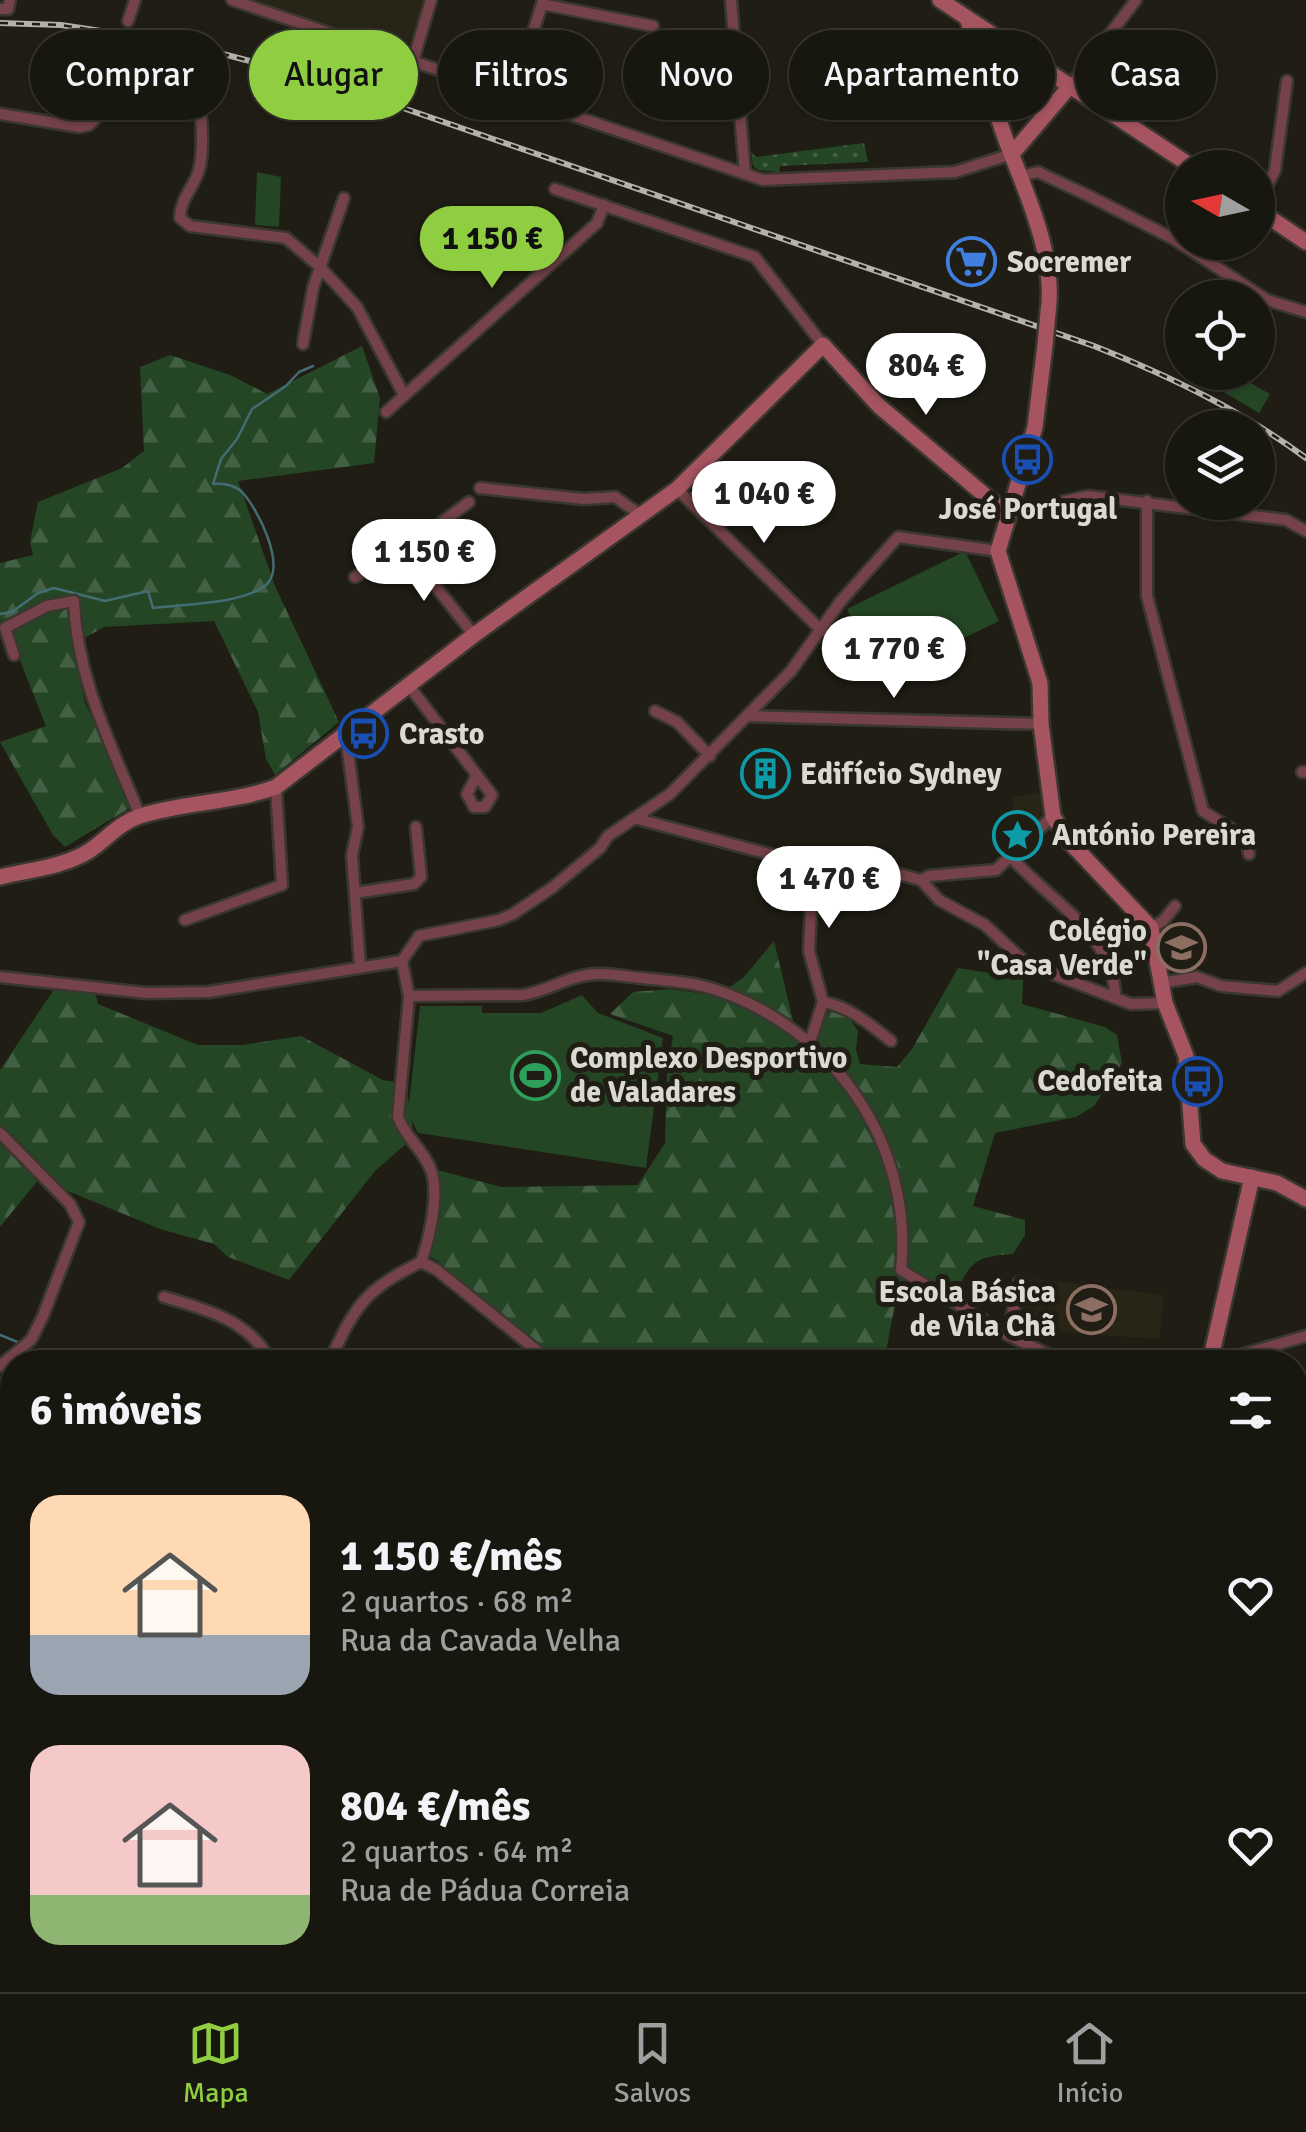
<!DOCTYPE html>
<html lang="pt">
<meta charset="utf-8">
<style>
:root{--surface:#17160f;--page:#201f18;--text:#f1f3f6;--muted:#9e9f9e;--line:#36352f;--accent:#8fcd41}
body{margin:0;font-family:Signika,sans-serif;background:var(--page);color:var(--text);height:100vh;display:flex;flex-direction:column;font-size:38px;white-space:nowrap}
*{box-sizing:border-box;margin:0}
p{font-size:32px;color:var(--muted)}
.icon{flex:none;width:55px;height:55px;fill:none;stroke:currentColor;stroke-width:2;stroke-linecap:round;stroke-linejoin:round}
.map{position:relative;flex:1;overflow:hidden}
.panel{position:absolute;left:0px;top:1350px;width:1308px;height:642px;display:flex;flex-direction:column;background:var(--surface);border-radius:40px 40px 0 0;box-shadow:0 2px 8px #0004,0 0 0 2px var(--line)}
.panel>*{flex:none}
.guide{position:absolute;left:30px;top:30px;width:1248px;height:90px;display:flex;gap:20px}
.needle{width:65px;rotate:279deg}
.tools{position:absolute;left:1165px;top:150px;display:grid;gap:20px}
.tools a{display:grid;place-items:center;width:110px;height:110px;border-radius:50%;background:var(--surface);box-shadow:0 2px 8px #0004,0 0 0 2px var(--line);font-size:50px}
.price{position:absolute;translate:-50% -85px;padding:0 22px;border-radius:35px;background:#fff;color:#222;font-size:32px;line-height:65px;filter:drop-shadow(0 2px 5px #0008)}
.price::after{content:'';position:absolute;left:50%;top:60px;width:30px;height:22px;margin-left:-15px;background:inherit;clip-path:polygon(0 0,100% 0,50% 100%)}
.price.on{background:var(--accent);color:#111}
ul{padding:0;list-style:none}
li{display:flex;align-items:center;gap:30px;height:250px;padding:0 30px}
li span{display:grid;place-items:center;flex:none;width:280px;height:200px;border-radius:30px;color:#555}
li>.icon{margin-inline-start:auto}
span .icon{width:120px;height:120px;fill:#fffc;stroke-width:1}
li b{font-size:42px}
h2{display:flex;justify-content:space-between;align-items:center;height:120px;padding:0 30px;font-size:42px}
.chip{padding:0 35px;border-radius:45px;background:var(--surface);box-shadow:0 2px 8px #0004,0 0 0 2px var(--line);font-size:35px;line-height:90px}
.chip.on{background:var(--accent);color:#111}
.menu{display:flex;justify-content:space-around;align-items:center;height:140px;border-top:2px solid var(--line);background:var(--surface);font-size:28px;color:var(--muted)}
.menu a{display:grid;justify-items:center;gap:5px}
.menu .on{color:var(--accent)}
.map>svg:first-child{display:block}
</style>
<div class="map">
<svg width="1306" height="1992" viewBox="0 0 1306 1992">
<defs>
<pattern id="grass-dots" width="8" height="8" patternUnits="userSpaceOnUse" patternTransform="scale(2.5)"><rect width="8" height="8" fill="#244625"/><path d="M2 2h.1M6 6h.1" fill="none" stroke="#436044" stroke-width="1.8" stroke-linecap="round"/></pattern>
<pattern id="forest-firs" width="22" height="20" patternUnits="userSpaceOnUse" patternTransform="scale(2.5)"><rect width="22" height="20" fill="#244625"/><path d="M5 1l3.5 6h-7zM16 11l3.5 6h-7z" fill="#436044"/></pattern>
</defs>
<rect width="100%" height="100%" fill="#1f1d14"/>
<!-- built -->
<g fill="#292516">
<polygon points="257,0 427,0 411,53"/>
<polygon points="1046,791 1047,815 1024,840 1023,830 1014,828 1013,797"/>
<polygon points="1168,920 1206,943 1196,971 1176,975 1167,968 1158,934"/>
<polygon points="1027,1278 1164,1295 1159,1339 1017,1329"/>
</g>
<!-- grass -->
<polygon fill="url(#grass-dots)" points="864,143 868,162 780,166 779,172 758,170 753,166 751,152 756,157"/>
<!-- forest -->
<g fill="url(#forest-firs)">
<polygon points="362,346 380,398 374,463 238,481 275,586 339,722 275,775 266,759 258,712 214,621 104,627 72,645 85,703 133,806 65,847 53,835 0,742 46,726 4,620 0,621 0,563 33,555 30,542 38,502 122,468 144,451 140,367 170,355 230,375 267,394"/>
<path d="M774,941L798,1041L813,1031L832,1008L848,1016L858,1031L856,1050L860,1064L897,1067L912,1049L958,968L1023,978L1022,1004L1105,1027L1117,1035L1122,1063L1094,1106L1076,1117L995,1133L973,1206L1025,1220V1235L1013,1254C980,1256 970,1260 957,1291L937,1289L914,1302L896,1299L884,1362H549L451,1277L438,1261L427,1255L434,1169L501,1187L638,1185L665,1143L667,1070L673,1036L610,1014L633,992L670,989L717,996L744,977Z"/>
<polygon points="55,988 95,992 98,1004 198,1045 243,1045 301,1036 383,1080 406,1084 414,1137 375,1171 289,1280 228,1257 214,1244 160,1229 39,1179 0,1227 0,1070"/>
</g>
<!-- pitch -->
<g fill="#244625">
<polygon points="257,172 281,177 279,227 255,225"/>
<polygon points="1233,373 1270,394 1259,413 1222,391"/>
<polygon points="965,551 999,621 880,679 847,609"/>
<polygon points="582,995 598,1013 663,1038 646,1168 418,1133 408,1113 420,1006 482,1006 482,1013 541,1013"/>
</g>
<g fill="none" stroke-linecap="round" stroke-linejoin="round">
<!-- stream -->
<g stroke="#446c73" stroke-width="2.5">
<path d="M0,614L12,612L38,593L54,588L105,601L148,591L153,608C183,604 246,604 267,584C286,565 258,509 242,492C235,485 223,483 213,484L221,459L237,439L252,409L286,386L299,372L313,366"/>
<polyline points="0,1335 20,1343"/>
<polyline points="26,1357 29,1362"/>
<polyline points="642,1992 647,1980"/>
</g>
<defs>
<g id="street">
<polyline points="232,0 763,180 955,172 1012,154"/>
<polyline points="731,0 745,174"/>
<polyline points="542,4 653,26"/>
<polyline points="0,9 8,9 10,0"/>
<polyline points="128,21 135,0"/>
<polyline points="413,61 431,0"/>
<polyline points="1070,86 1136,0"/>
<polyline points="513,94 543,1"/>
<path d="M0,114L80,127L89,125L95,119L114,56L190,77C203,90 205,154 198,173C192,189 180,200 180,218L190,226L286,238L320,267L357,307L403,393"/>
<polyline points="1021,176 1038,172 1089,196 1172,238 1267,300 1306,312"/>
<polyline points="555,189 755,257 823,345"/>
<polyline points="1258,204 1275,170 1287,81"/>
<polyline points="303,344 313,288 344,198"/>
<polyline points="386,412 597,223 604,205"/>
<polyline points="480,488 584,499 615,497 642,516"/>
<polyline points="677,489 822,631"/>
<polyline points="1147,501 1147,596 1203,811 1247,839 1249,854"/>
<polyline points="1009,514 1088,496 1286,520 1306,531"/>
<polyline points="406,549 474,635"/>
<polyline points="355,577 406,549 469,502"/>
<path d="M14,655L5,628L47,606L74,601C77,680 111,744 140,816"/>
<polyline points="410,687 492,795 485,807 474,807 467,794 477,775"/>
<polyline points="655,711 677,722 710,756"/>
<polyline points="747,716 1041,724"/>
<polyline points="346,737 358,827 352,855 360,967"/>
<polyline points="1302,772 1306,772"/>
<polyline points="634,818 784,858 842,859 921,880 939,900 985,925 1027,964 1131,1004 1165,1003"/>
<path d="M1012,858C1049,900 1116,936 1115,998"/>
<polyline points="821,859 812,890 809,951 823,1002"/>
<polyline points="921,880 929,876 996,870 1053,816"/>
<polyline points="355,893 414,884 421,877 416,827"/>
<polyline points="185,920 282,885 276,787"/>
<polyline points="1151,928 1163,921 1175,906"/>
<polyline points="402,961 419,936 499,920 513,914 553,887 600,848 608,836 670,794 791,671 840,602 898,537 998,551"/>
<path d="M402,961L409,996L398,1117C406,1139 426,1152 432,1173C439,1197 429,1240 421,1262"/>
<polyline points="0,977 146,993 209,992 402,961"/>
<polyline points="1161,983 1197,977 1221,986 1278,991 1306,973"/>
<path d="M409,996L523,995C548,991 570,975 596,974C611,973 627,977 642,978C664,981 688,981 710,988C831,1025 914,1143 901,1270L1008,1335L1064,1362"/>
<path d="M823,1002C848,1006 871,1025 891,1041"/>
<polyline points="810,1042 823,1002"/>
<polyline points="0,1133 70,1204 79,1222 43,1316 31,1340 0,1366"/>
<polyline points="421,1262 437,1270 551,1362"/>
<path d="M164,1297C205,1309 250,1320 271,1362"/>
<polyline points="1008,1335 1019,1282"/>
<path d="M329,1362C356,1305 363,1291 421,1262"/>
<polyline points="1217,1362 1306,1336"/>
<polyline points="271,1992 272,1980"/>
<polyline points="840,1992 840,1980"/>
<polyline points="932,1992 936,1980"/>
<polyline points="1052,1992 1052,1980"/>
</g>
<g id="secondary">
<polyline points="940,0 1194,168"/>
<path d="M967,18C981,59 992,102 1007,143C1027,195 1056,256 1048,313"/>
<polyline points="1012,154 1070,86"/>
<polyline points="1258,210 1306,242"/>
<polyline points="1045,345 1035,427 998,551 1040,683 1041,724 1053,816 1066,838 1151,928 1165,1003 1186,1056 1193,1144 1204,1159 1222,1171 1277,1183 1306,1199"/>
<path d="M0,877C28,870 64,867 89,851C107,839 119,823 140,816C184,802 232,803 276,787L474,635L677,489L823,345L879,406L1007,514"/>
<polyline points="1210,1362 1252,1177"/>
<polyline points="1295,1595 1306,1596"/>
<polyline points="0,1605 12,1610"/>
<polyline points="0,1917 12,1903"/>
</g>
</defs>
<!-- street casing -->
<use href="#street" stroke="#39372f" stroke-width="15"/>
<!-- secondary casing -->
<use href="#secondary" stroke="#39372f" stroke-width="20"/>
<!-- street -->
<use href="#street" stroke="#744248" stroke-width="10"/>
<!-- secondary -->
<use href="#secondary" stroke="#a65560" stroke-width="15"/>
<defs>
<path id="rail" d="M0,23L61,25L181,43L319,79L1094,346C1169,376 1241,410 1306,458"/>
</defs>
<!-- rail casing -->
<use href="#rail" stroke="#b3b2ab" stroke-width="6"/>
<!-- rail -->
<use href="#rail" stroke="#1f1d14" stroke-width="2.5" stroke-dasharray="8" stroke-linecap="butt"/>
<defs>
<polyline id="secondary-bridge" points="1045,345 1048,313"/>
</defs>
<!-- secondary-bridge casing -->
<use href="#secondary-bridge" stroke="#39372f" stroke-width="20" stroke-linecap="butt"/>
<!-- secondary-bridge -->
<use href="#secondary-bridge" stroke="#a65560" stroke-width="15"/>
</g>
<!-- icons -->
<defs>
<symbol id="supermarket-ring" viewBox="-11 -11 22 22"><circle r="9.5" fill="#1f1d14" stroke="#3f7fe0" stroke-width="1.5"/><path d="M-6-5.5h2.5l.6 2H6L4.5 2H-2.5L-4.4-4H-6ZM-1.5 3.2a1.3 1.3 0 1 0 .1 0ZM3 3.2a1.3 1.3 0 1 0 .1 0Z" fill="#3f7fe0"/></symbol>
<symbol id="bus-ring" viewBox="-11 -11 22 22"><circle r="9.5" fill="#1f1d14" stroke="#1a4fb4" stroke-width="1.5"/><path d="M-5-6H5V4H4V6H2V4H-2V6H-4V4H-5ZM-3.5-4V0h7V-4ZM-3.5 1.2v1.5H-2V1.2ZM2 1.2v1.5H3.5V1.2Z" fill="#1a4fb4"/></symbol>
<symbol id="building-ring" viewBox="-11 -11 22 22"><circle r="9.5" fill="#1f1d14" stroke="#0f9aa8" stroke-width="1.5"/><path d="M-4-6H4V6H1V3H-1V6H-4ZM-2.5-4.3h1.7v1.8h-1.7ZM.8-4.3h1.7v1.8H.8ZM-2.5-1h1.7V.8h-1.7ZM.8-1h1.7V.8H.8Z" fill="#0f9aa8"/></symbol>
<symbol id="sight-ring" viewBox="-11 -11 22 22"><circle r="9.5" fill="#1f1d14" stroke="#0f9aa8" stroke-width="1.5"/><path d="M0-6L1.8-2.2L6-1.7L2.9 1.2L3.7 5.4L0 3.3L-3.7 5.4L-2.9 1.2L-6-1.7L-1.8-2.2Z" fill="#0f9aa8"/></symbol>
<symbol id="school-ring" viewBox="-11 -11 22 22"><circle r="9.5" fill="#1f1d14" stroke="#8d6e63" stroke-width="1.5"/><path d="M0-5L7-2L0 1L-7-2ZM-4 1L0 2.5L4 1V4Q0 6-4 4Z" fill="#8d6e63"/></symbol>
<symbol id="stadium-ring" viewBox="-11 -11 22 22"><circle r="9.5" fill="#1f1d14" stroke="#2e9e5b" stroke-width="1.5"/><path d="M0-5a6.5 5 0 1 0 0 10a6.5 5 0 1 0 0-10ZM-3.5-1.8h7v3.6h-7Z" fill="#2e9e5b"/></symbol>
</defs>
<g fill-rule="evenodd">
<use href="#supermarket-ring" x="944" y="234" width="55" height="55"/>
<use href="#bus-ring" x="1000" y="432" width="55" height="55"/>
<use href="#bus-ring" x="336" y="706" width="55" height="55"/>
<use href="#building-ring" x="738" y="746" width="55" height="55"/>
<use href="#sight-ring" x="990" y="808" width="55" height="55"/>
<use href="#school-ring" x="1154" y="920" width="55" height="55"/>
<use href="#stadium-ring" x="508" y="1048" width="55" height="55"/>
<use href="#bus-ring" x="1170" y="1054" width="55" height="55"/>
<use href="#school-ring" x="1064" y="1282" width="55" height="55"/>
</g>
<g text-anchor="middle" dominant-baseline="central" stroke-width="10" stroke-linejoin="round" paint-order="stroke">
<!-- poi labels -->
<g font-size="30" font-weight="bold" fill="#dad9d2" stroke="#1f1d14" text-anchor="start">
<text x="1007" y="262">Socremer</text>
<text x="1028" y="509" text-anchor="middle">José Portugal</text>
<text x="399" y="734">Crasto</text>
<text x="800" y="774">Edifício Sydney</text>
<text x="1052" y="835">António Pereira</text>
<text x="1147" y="931" text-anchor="end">Colégio<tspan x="1147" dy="34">"Casa Verde"</tspan></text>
<text x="570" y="1058">Complexo Desportivo<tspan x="570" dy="34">de Valadares</tspan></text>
<text x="1163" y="1081" text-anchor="end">Cedofeita</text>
<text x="1056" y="1292" text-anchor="end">Escola Básica<tspan x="1056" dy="34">de Vila Chã</tspan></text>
</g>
</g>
</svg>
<div class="tools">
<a><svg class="needle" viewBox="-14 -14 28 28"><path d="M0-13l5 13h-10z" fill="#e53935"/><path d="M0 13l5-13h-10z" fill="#9e9f9e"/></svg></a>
<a><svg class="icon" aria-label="locate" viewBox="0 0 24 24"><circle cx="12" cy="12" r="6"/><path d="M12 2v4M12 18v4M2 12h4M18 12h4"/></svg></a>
<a><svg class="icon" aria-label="layers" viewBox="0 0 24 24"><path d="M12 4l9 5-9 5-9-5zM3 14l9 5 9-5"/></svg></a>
</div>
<b class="price on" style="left:492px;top:291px">1 150 €</b>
<b class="price" style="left:926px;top:418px">804 €</b>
<b class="price" style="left:764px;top:546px">1 040 €</b>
<b class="price" style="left:424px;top:604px">1 150 €</b>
<b class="price" style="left:894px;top:701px">1 770 €</b>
<b class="price" style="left:829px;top:931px">1 470 €</b>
<div class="guide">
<a class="chip">Comprar</a>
<a class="chip on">Alugar</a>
<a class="chip">Filtros</a>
<a class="chip">Novo</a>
<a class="chip">Apartamento</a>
<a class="chip">Casa</a>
</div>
<section class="panel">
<h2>6 imóveis<svg class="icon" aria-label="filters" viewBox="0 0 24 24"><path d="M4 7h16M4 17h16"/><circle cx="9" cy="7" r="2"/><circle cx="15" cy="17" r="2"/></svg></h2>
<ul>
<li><span style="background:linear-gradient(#ffd9b3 70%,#9aa5b1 0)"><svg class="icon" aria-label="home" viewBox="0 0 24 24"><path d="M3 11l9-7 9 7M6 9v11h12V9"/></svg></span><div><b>1 150 €/mês</b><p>2 quartos · 68 m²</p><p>Rua da Cavada Velha</p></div><svg class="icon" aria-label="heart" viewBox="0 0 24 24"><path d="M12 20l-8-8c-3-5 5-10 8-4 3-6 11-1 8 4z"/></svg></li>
<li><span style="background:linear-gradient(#f6c9c9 75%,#8fb573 0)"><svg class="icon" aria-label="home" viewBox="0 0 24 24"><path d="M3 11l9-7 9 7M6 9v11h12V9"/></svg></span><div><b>804 €/mês</b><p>2 quartos · 64 m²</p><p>Rua de Pádua Correia</p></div><svg class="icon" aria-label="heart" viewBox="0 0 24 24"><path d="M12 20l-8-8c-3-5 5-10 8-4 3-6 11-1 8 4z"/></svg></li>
</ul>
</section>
</div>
<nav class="menu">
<a class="on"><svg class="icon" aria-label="map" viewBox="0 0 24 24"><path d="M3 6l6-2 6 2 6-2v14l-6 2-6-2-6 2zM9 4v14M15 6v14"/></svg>Mapa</a>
<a><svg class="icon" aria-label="saved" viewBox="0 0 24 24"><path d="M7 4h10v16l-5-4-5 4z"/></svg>Salvos</a>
<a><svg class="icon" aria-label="home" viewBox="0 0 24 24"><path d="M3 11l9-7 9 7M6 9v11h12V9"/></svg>Início</a>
</nav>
